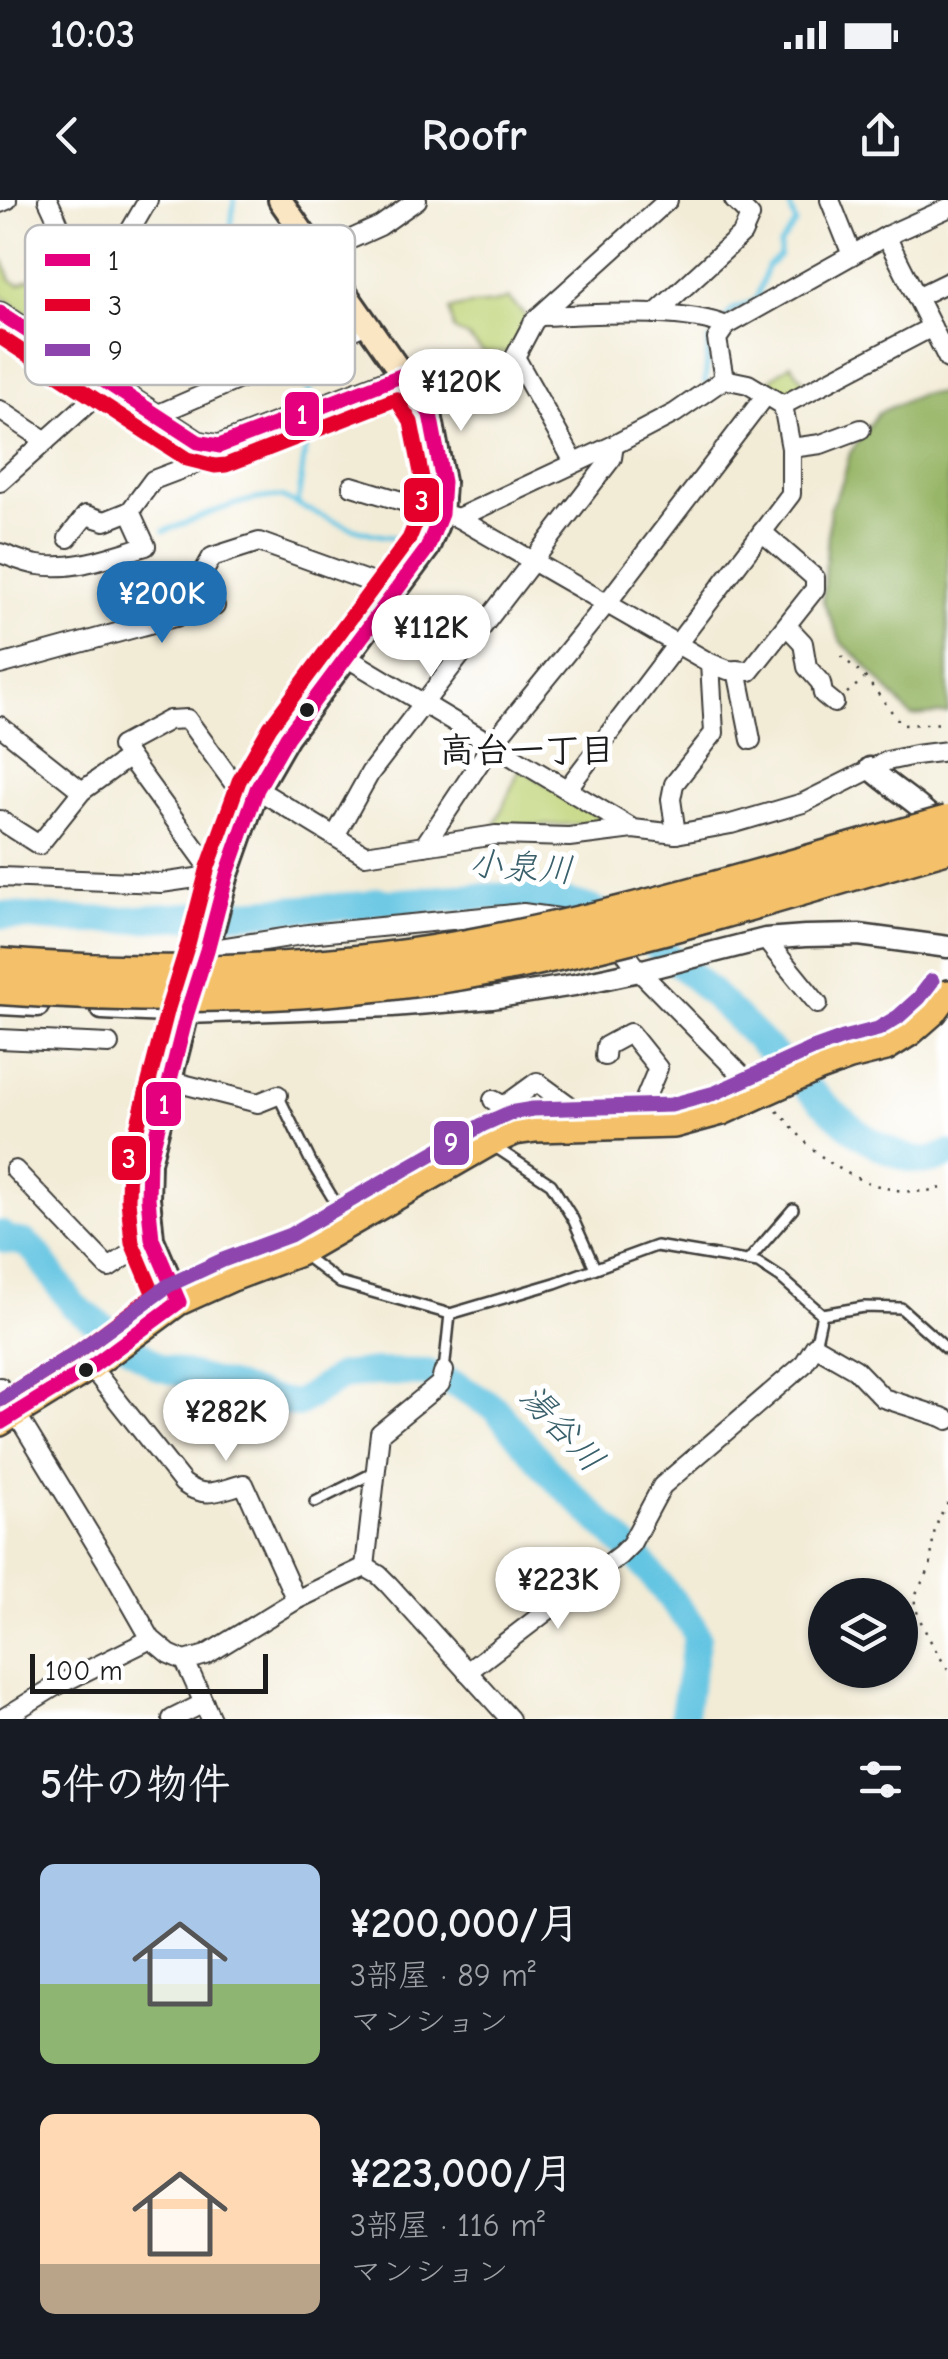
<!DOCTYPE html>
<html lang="ja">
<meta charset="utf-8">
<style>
:root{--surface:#171b24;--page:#242831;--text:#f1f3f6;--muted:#9ea1a6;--accent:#1f6fb2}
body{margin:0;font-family:"Comic Neue","Klee One",sans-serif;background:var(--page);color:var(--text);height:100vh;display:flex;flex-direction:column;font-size:38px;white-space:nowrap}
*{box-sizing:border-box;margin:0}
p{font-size:32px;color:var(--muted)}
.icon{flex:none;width:55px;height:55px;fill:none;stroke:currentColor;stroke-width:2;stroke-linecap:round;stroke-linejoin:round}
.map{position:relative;height:1519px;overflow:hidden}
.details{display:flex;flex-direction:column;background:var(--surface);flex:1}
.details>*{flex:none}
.buttons{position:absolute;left:808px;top:1378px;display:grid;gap:20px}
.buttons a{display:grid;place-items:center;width:110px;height:110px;border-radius:50%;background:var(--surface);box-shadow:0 2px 8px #0004;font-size:50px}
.scale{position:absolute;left:30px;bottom:25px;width:238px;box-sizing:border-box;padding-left:10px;border:5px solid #1c1c1c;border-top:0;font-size:28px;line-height:35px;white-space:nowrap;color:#1c1c1c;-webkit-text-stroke:8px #fff;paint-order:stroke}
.price{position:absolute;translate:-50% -85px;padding:0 22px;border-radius:35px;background:#fff;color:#222;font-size:32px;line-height:65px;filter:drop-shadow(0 2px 5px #0008)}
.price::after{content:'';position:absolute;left:50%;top:60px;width:30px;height:22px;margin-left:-15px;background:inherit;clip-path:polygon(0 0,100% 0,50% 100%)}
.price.active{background:var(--accent);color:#fff}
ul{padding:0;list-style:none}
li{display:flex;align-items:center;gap:30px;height:250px;padding:0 40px}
li span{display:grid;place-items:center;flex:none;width:280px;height:200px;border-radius:15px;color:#555}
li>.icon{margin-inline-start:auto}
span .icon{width:120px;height:120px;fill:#fffc;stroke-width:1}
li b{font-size:42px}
h2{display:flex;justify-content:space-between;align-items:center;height:120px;padding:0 40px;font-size:42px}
.status{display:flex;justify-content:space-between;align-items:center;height:70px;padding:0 50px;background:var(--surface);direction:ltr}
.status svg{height:28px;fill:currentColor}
header{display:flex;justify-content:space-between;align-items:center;height:130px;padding:0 40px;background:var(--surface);font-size:45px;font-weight:800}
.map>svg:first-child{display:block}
</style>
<div class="status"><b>10:03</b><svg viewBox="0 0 49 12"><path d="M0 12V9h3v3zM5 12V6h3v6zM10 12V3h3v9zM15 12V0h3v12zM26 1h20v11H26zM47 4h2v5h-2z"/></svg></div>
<header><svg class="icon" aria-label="back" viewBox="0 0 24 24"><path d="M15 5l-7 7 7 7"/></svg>Roofr<svg class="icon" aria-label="share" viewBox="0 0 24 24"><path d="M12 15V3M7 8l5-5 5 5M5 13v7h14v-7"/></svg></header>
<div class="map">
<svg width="948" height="1519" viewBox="0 0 948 1519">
<rect width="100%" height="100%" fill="#fff"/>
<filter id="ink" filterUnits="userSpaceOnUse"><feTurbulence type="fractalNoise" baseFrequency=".01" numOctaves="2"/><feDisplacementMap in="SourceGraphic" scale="20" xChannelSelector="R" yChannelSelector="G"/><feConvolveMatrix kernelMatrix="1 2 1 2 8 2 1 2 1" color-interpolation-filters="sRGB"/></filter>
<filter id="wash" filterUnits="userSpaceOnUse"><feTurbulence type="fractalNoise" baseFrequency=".0048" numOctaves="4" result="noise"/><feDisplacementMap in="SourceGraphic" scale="40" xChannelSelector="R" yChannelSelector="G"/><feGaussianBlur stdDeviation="2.25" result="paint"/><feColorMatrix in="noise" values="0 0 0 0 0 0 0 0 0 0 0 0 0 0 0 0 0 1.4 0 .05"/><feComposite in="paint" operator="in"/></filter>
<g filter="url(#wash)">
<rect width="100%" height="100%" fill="#f2ebd5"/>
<!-- green -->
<g fill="#c0d478" stroke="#6e784a" stroke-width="2.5">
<polygon points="0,61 4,61 11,80 19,84 63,64 84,112 93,140 83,150 0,95"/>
<path d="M508,98L528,118L511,153L483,152L469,138L454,130L450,110C469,101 489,108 508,98Z"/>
<polygon points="791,164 807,186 783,197 761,186"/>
<polygon points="520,568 609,623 494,627"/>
</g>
<!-- forest -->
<polygon fill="#98b668" stroke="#5a6942" stroke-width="2.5" points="948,193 948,513 911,516 860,459 841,442 823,401 830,308 843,280 850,253 878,213 921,194"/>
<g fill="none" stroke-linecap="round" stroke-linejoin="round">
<!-- stream -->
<g stroke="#64c5e2" stroke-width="5">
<polyline points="888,26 931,2 945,1"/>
<polyline points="228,81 226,76 234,0"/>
<polyline points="232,92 313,195 311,203"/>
<polyline points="725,119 732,110 756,100 767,67 780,56 780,45 796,24 788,0"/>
<polyline points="705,183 709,140"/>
<polyline points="298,304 309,218"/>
<path d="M164,331C199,319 244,295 281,297C322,315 370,343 417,337"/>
</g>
<!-- river -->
<g stroke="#64c5e2" stroke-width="28">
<path d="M0,715L65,720H121L368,705L379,701L388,703C456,699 545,685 608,716C675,748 745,827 799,880C819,899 840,920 863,936C878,946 907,961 926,961C933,961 942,957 948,954"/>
<polyline points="0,1034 8,1040 25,1043 36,1052 74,1106 158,1167 236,1188 268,1199 297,1204 341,1176 375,1172 428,1173 456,1185 495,1208 549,1272 640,1360 691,1424 697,1437 683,1519"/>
</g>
</g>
</g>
<g filter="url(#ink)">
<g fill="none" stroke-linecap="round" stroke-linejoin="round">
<defs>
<g id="service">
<polyline points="278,895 311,962 346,1020"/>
<polyline points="495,947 551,984 573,1019 595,1068"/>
<polyline points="302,1054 340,1083 450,1114"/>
<polyline points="748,1061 793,1009"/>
<polyline points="822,1114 864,1107 901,1108 948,1150"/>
<polyline points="444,1171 450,1114 555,1083 656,1046 758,1063 781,1078 822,1114 815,1146"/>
<polyline points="315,1302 375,1272"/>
</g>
<g id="minor">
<path d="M48,0C76,57 89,118 103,180"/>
<polyline points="830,0 852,55"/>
<polyline points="0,3 7,0"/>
<polyline points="886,36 948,159"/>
<polyline points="318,54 380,26 417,0"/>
<polyline points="81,86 116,55 148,0"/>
<polyline points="917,97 948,82"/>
<polyline points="655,114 742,34 750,16 734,0"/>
<path d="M540,116C589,115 684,107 726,126"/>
<polyline points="724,179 717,139 726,126 886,36 948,8"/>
<polyline points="783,205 932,127"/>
<polyline points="0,210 46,241"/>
<polyline points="156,215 367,124"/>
<polyline points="791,248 821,244 861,229"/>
<polyline points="574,262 515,157 534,121 668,0"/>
<polyline points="0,282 95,197 130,127 157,112 266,73 314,47"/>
<polyline points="352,286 458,318 710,463 728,470 750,471 815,389 815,378 762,332"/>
<polyline points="458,318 614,245 675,213 724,179 748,184 783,205 791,248 791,294 567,589"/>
<polyline points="68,338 86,315 105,321 130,311 153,280 203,261 219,246"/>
<path d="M0,353C12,357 25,363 38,365C75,371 111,356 146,346L130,311"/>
<polyline points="166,389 176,417"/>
<polyline points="787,426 803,443 807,467 821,483 823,494 834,503"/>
<polyline points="346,457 633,629"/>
<polyline points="0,465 215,406 203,373 212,357 259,342 395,391"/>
<polyline points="737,470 751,540"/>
<polyline points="0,526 82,591"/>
<polyline points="257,589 365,655 496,635 569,637 633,629 676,634 731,624 803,603 887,561 915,555 948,551"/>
<polyline points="0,620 39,645 82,591 129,557"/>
<polyline points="676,634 671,599 674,584 714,533 710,463"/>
<polyline points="335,636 370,573 612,258 614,245"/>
<polyline points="424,646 492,544 607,403 766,195"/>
<polyline points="214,674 121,546 169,520 187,519 251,607"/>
<polyline points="0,677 161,683 224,674"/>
<polyline points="765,739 818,804"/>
<polyline points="610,740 624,751 639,771 762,896"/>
<polyline points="207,750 308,734 523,713 559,718"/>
<polyline points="0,839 109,844"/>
<polyline points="605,856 606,846 630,833 658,868 645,899 649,927"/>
<polyline points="171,881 258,903 278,895"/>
<polyline points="493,900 504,906 537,882 574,909 581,928"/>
<polyline points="15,970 109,1068 152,1039"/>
<path d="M91,1167L183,1283C205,1300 220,1290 244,1284L296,1400"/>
<polyline points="0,1187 114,1374 151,1439 169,1454 185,1461 206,1455 296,1400 365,1367"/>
<polyline points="365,1367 380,1233 440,1184 444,1171"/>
<polyline points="365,1367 379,1375 389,1385 510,1519"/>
<polyline points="185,1461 211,1519"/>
<polyline points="467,1472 620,1355 631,1344 662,1286 803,1165 815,1146 855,1169 883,1198 942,1217 948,1220"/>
<polyline points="2,1519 54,1487 151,1439"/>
<polyline points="172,1519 204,1503"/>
</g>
<g id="tertiary">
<polyline points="0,113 198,242 219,246 403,175"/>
<path d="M870,568C894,590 922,605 945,630"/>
<polyline points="0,804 38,806"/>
<polyline points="102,809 187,813 392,806 492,798 574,785 639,771 765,739 805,736 859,735 948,747"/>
</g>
<polyline id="secondary" points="179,1102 152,1039 148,998 149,962 187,813 207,750 227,674 257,589 287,537 427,349 441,314 443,282 430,214 280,0"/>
<polyline id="primary" points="0,1223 91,1167 179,1102 230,1079 299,1053 490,943 515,932 536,929 674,925 722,912 817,869 850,857 886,848 910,833 934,812 948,793"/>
</defs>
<!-- service casing -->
<use href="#service" stroke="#3c3b38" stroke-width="14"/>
<!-- minor casing -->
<use href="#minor" stroke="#3c3b38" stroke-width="22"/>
<!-- tertiary casing -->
<use href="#tertiary" stroke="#3c3b38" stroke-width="25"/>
<!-- secondary casing -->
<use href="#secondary" stroke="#3c3b38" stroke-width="28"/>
<!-- primary casing -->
<use href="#primary" stroke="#3c3b38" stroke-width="30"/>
<!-- path -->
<g stroke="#3c3b38" stroke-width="2.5" stroke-dasharray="2.5 8" stroke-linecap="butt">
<polyline points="841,456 865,477 902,525 948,523"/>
<polyline points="847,493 864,479"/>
<path d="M777,911C790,923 801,939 815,951C850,981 903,1002 948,986"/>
<path d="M948,1303C933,1326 933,1336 931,1362C929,1376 917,1386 915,1398C912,1412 939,1457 948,1469"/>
</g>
<!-- service -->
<use href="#service" stroke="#fff" stroke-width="9"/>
<!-- minor -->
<use href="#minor" stroke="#fff" stroke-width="18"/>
<!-- tertiary -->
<use href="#tertiary" stroke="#fff" stroke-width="20"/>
<!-- secondary -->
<use href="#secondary" stroke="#fbe6c3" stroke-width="22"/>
<!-- primary -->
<use href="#primary" stroke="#f4c16a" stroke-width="25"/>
<defs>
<g id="motorway-bridge">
<path d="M0,764C153,776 311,773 462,746C627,716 787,666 948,621"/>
<path d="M0,789C154,800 310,800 463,774C627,746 788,693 948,647"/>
</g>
</defs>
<!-- motorway-bridge casing -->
<use href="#motorway-bridge" stroke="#3c3b38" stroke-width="35" stroke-linecap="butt"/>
<!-- motorway-bridge -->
<use href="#motorway-bridge" stroke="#f4c16a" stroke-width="30"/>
<defs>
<polyline id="bus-1" points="0,113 198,242 219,246 403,175 430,214 443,282 441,314 427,349 287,537 257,589 227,674 207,750 187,813 149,962 148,998 152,1039 179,1102 91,1167 0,1223"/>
<polyline id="bus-2" points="0,137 187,259 215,266 226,265 396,199 411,222 423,283 421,310 409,339 270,527 239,581 208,667 188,744 168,808 129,959 128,1000 132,1043 154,1095 80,1150 0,1200"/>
<polyline id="bus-3" points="0,1200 80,1150 169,1085 223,1060 290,1035 482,925 509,913 533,909 671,905 715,893 810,850 843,838 878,829 898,817 919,798 932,781"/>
</defs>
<!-- bus-1 casing -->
<use href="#bus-1" stroke="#fff" stroke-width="22"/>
<!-- bus-2 casing -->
<use href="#bus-2" stroke="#fff" stroke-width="22"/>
<!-- bus-3 casing -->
<use href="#bus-3" stroke="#fff" stroke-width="22"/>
<!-- bus-1 -->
<use href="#bus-1" stroke="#e5007d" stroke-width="15"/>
<!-- bus-2 -->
<use href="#bus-2" stroke="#e4002b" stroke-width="15"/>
<!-- bus-3 -->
<use href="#bus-3" stroke="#8e44ad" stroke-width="15"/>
</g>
</g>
<!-- markers -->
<g fill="#1c1c1c" stroke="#fff" stroke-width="4">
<circle cx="307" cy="510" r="9"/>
<circle cx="86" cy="1170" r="9"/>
</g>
<g text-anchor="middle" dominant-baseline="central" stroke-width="10" stroke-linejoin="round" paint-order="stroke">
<!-- neighbourhood labels -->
<g font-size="35" font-weight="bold" fill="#1c1c1c" stroke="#fff">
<text x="527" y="550">高台一丁目</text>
</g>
<!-- water labels -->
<g font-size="35" font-style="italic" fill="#39606b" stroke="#fff">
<text transform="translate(521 667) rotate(4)">小泉川</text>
<text transform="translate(562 1228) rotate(47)">湯谷川</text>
</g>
</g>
<!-- legend -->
<rect x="25" y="25" width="330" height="160" rx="15" fill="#fff" stroke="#bbb" stroke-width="2.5"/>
<rect x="45" y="54" width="45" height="12" fill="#e5007d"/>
<rect x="45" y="99" width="45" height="12" fill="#e4002b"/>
<rect x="45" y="144" width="45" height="12" fill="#8e44ad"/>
<g font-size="28" fill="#1c1c1c">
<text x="108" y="70">1</text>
<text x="108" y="115">3</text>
<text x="108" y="160">9</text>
</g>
<g stroke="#fff" stroke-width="4">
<rect x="283" y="190" width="38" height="48" rx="10" fill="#e5007d"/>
<rect x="402" y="276" width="39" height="48" rx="10" fill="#e4002b"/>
<rect x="144" y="880" width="39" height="48" rx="10" fill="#e5007d"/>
<rect x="432" y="919" width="39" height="48" rx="10" fill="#8e44ad"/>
<rect x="110" y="934" width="38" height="48" rx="10" fill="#e4002b"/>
</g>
<g font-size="28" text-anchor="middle" font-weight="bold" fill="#fff">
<text x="302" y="224">1</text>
<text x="422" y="310">3</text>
<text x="164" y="914">1</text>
<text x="451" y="952">9</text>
<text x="129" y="968">3</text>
</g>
</svg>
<div class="buttons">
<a><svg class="icon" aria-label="layers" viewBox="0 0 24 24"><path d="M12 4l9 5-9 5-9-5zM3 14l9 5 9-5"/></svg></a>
</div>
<div class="scale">100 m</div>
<b class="price" style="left:461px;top:234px">¥120K</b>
<b class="price active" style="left:162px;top:446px">¥200K</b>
<b class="price" style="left:431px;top:480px">¥112K</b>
<b class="price" style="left:226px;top:1264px">¥282K</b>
<b class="price" style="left:558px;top:1432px">¥223K</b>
</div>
<section class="details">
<h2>5件の物件<svg class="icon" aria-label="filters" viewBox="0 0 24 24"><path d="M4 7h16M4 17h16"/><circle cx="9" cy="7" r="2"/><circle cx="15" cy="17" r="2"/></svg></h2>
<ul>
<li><span style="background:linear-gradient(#a9c7e8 60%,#8fb573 0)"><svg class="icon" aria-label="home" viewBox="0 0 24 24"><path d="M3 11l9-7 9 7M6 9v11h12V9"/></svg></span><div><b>¥200,000/月</b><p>3部屋 · 89 m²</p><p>マンション</p></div></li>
<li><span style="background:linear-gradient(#ffd9b3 75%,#b9a48a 0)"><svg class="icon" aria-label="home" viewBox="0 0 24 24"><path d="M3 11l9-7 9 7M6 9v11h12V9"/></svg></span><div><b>¥223,000/月</b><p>3部屋 · 116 m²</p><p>マンション</p></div></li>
</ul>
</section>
